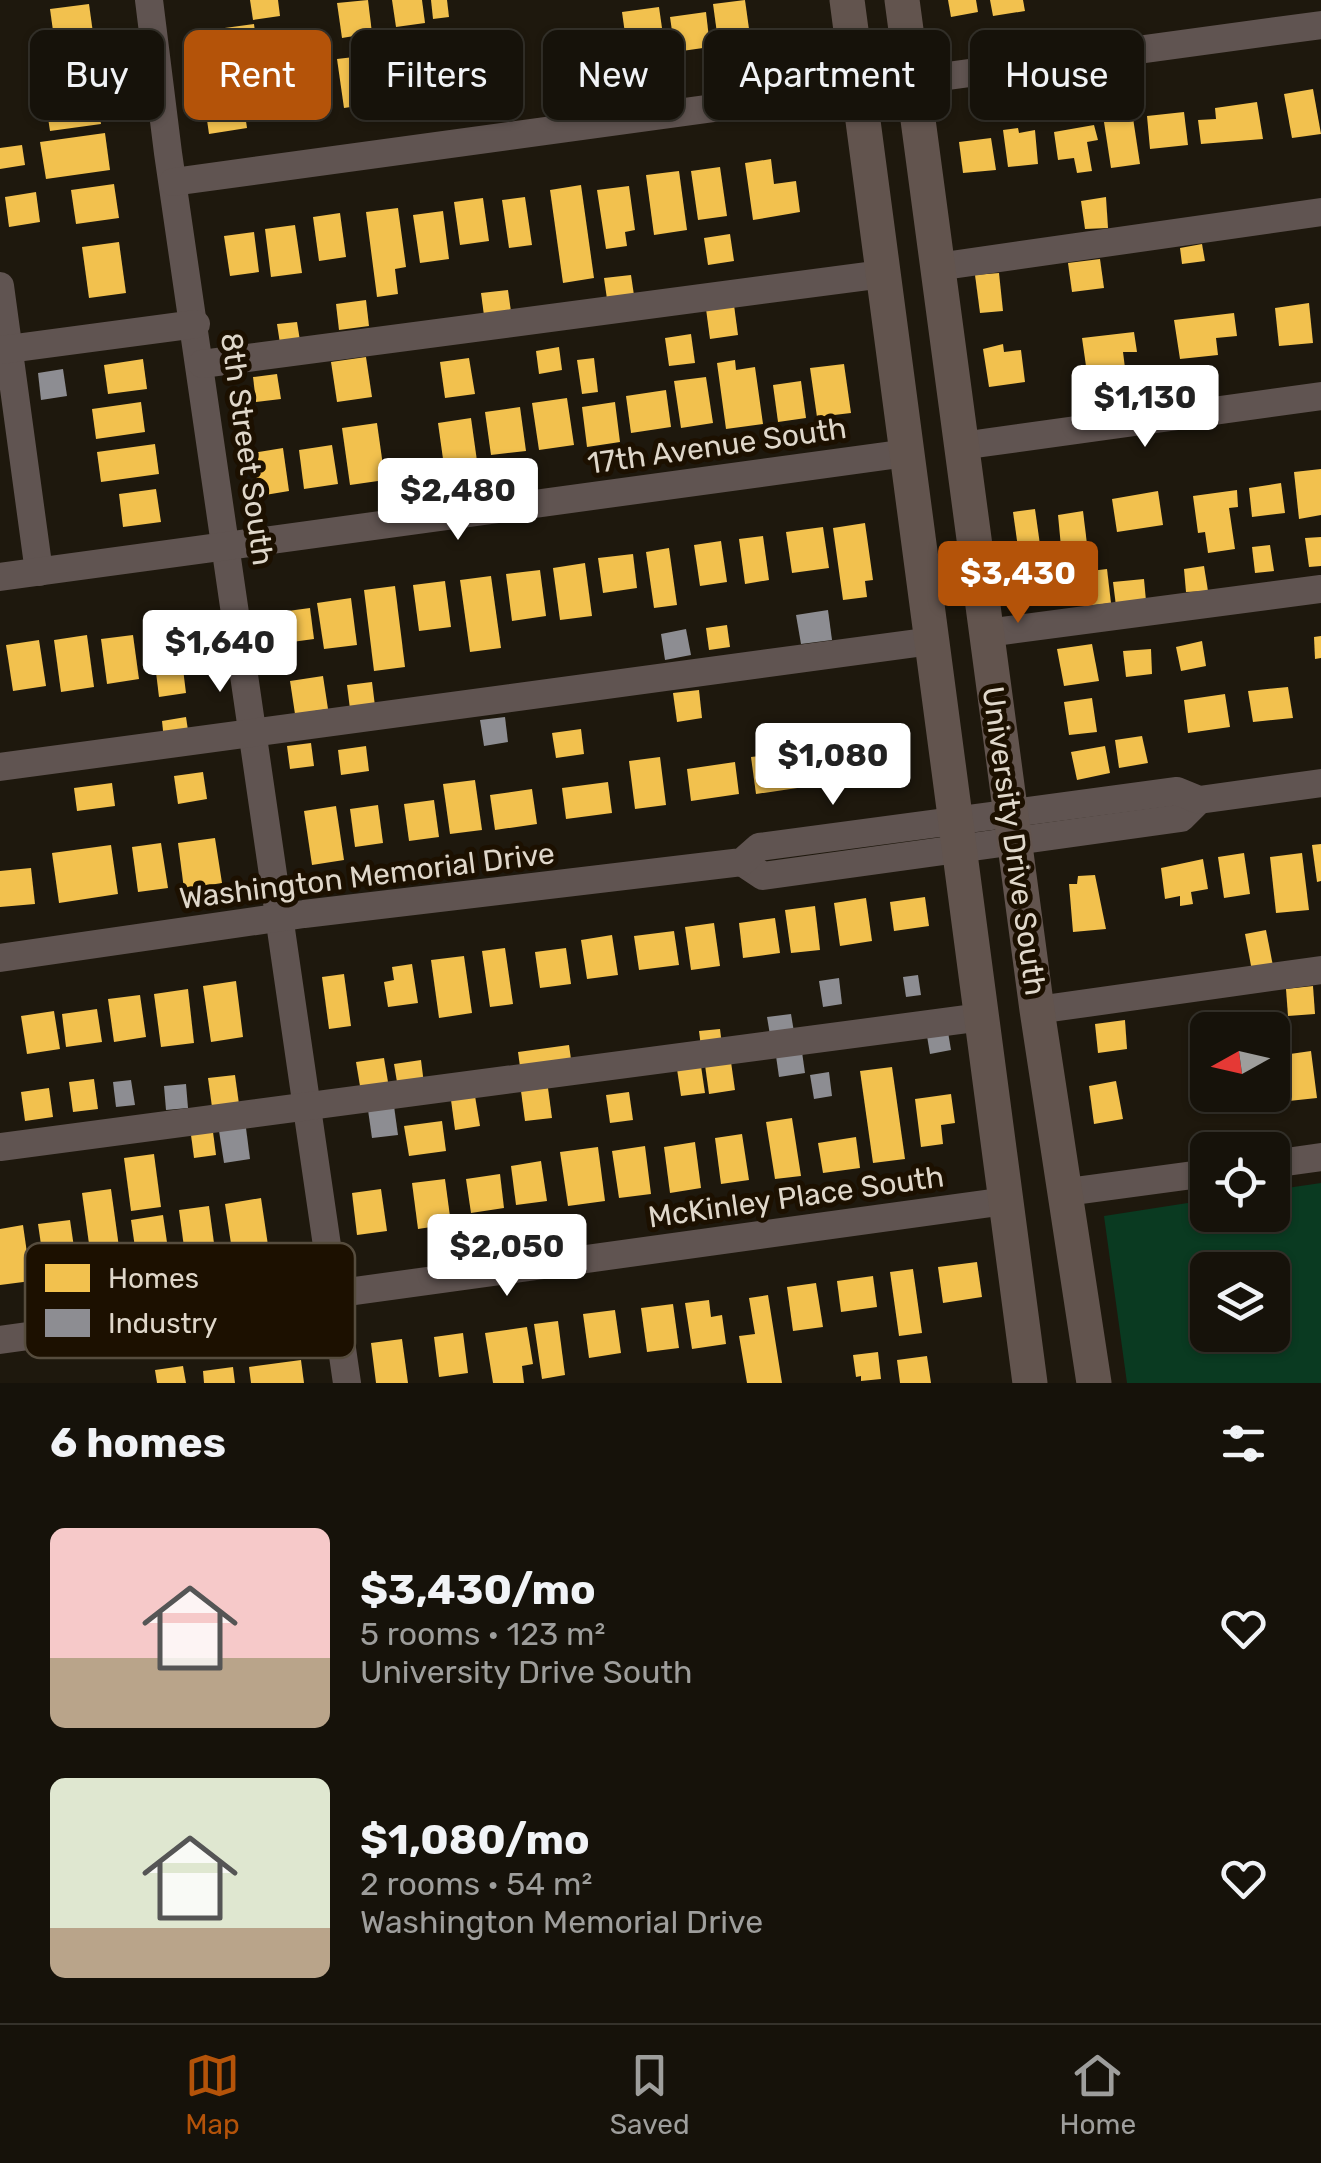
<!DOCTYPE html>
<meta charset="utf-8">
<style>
:root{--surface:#16120a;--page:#232018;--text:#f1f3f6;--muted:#9e9e9c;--line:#35322b;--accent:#b45309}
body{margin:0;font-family:Rubik,sans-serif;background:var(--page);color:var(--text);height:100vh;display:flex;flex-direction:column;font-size:38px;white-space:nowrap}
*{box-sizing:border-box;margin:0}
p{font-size:32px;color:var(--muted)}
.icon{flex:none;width:55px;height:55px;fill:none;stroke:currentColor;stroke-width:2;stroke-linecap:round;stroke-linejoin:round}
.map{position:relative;height:1383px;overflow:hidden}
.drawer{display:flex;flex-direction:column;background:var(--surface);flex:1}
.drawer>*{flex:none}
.hud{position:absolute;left:30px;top:30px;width:1262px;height:90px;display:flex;gap:20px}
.needle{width:65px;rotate:262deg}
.controls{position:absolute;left:1190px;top:1012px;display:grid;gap:20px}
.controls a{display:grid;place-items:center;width:100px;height:100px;border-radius:15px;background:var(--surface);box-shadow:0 2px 8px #0004,0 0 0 2px var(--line);font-size:50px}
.price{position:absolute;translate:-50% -85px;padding:0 22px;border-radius:10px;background:#fff;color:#222;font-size:32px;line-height:65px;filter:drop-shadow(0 2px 5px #0008)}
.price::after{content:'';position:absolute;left:50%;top:60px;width:30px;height:22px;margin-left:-15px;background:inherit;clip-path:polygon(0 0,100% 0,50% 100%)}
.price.selected{background:var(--accent);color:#fff}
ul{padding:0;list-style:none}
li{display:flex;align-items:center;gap:30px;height:250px;padding:0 50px}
li span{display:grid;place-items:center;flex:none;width:280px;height:200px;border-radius:15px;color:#555}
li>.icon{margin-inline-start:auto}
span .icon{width:120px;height:120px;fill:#fffc;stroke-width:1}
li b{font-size:42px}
h2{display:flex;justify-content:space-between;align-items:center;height:120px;padding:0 50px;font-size:42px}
.chip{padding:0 35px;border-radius:15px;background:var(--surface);box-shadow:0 2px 8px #0004,0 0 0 2px var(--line);font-size:35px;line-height:90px}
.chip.selected{background:var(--accent);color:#fff}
.menu{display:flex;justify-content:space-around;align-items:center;height:140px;border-top:2px solid var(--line);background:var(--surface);font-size:28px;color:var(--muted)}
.menu a{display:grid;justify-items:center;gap:5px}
.menu .selected{color:var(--accent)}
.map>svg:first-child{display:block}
</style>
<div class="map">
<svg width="1321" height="1383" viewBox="0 0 1321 1383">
<rect width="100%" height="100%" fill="#1e180d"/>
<!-- green -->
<path fill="#0a3a21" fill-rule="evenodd" d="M1321,1183V1383H1127L1104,1216L1207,1200L1208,1215H1272L1273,1190ZM1208,1270H1272V1335H1208Z"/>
<!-- homes -->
<g fill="#f2c14e">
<polygon points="250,0 278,0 280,16 253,20"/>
<polygon points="368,0 372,33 342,38 337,3"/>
<polygon points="392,0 422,0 425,23 396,27"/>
<polygon points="431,0 447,0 449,17 433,19"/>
<polygon points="745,0 751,43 719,48 713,4"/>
<polygon points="948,0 976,0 978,12 951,17"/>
<polygon points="990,0 1023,0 1025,11 993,16"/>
<polygon points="89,4 93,33 54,38 50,9"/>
<polygon points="659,7 665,49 628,55 622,12"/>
<polygon points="706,12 710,47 675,52 670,17"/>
<polygon points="254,24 258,57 215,63 210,30"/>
<polygon points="516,43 522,84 489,89 483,48"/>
<polygon points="90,46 94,78 43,85 39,53"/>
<polygon points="599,46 605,85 583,88 577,50"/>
<polygon points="422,49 429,98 398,102 391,54"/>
<polygon points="467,49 472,89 440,94 435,54"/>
<polygon points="371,55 378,103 344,108 337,59"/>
<polygon points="324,60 330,106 298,110 292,64"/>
<polygon points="290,85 293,109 272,112 269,88"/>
<polygon points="1313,89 1321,134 1292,138 1284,94"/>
<polygon points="96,90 101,124 50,131 45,98"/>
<polygon points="242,94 247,128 209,134 204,99"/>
<polygon points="1257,102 1263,139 1201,144 1198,120 1216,119 1215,108"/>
<polygon points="1184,112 1188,145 1150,149 1147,116"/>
<polygon points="1133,118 1140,164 1111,168 1104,122"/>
<polygon points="1094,125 1098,140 1087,142 1092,171 1077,173 1074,158 1058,160 1054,132"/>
<polygon points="1018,128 1019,133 1035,130 1038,164 1008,167 1003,130"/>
<polygon points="105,133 110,170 46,179 40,142"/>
<polygon points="991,138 996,170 963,173 959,142"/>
<polygon points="22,145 25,165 0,169 0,148"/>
<polygon points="771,159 774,184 796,181 800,212 753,220 745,163"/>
<polygon points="720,167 727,216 698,220 691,171"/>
<polygon points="679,171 687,230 654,235 646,175"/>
<polygon points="114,184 119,218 76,224 71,190"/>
<polygon points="581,185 594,278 563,283 550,190"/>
<polygon points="629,186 635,230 625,232 627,246 606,249 597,190"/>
<polygon points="36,192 40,222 9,227 5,197"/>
<polygon points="525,197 532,245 509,248 502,200"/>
<polygon points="1106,197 1108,228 1085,229 1081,201"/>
<polygon points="483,198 489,241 460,245 454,202"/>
<polygon points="398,208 406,267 395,269 398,294 377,297 366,212"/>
<polygon points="443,211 449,259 420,263 413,215"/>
<polygon points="340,213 346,257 319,261 313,217"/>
<polygon points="295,225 302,273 271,277 265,229"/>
<polygon points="254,232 259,272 230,276 224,236"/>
<polygon points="730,234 734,261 708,265 704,238"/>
<polygon points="119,242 126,293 89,298 82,247"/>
<polygon points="1202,244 1205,261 1182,264 1180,248"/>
<polygon points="1100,259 1104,288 1072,292 1068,263"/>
<polygon points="999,273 1003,311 980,313 975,275"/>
<polygon points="631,275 635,302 608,306 604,278"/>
<polygon points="508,290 512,319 485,323 481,293"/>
<polygon points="366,300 369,326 339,330 336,304"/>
<polygon points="1309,303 1313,343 1279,346 1275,308"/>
<polygon points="734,305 738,335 710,339 706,309"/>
<polygon points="1234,313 1237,336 1216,338 1218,355 1180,359 1174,320"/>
<polygon points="297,322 301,347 281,350 277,324"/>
<polygon points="1134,332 1137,352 1123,352 1125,368 1087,373 1082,338"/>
<polygon points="691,334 695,363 669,366 665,338"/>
<polygon points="1003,344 1004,352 1021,350 1025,382 989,387 983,349"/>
<polygon points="559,347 562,370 539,374 536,351"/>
<polygon points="366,357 372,397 337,402 331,362"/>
<polygon points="469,358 475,394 445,398 440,362"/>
<polygon points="594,358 598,392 582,394 577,360"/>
<polygon points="143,359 147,389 108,394 104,365"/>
<polygon points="735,360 736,370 755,367 763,424 726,429 717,363"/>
<polygon points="844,364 851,413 817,417 810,368"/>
<polygon points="277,374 281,399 256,402 253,377"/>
<polygon points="706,377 713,423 681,428 674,381"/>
<polygon points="801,381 806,418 778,422 773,385"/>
<polygon points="666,390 671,427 631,433 626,396"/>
<polygon points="567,398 574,445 539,450 532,403"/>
<polygon points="141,402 145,432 96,439 92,409"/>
<polygon points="615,402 620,442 587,447 582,407"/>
<polygon points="520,407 526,451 491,455 485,412"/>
<polygon points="471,418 477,461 444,466 438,423"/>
<polygon points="377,423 385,480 350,485 342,428"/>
<polygon points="155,444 159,474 101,482 97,452"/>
<polygon points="332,445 338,484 304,489 299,450"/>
<polygon points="283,448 289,491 259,496 253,453"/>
<polygon points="1321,469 1321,515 1299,519 1294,472"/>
<polygon points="1281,483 1285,513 1252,517 1249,488"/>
<polygon points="156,489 161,522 123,527 119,494"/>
<polygon points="1237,490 1238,507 1229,508 1235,549 1208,553 1205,532 1198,533 1193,496"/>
<polygon points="1158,491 1163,525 1117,532 1112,499"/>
<polygon points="1035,509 1041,552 1019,555 1013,512"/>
<polygon points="1083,511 1087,544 1061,547 1058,515"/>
<polygon points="865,523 873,580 865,581 867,597 843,600 833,528"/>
<polygon points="823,527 829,568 792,573 786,532"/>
<polygon points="763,536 769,580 745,584 739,539"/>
<polygon points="1321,537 1321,566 1309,567 1305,538"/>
<polygon points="721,541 727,582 700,586 694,545"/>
<polygon points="1270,545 1274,571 1255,573 1252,547"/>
<polygon points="669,548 677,605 654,608 646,552"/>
<polygon points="633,554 637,588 603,593 598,558"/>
<polygon points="585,563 592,616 560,620 553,568"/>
<polygon points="1204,566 1208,591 1186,592 1184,569"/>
<polygon points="1107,569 1111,603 1086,606 1082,572"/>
<polygon points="540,570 546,616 512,621 506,574"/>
<polygon points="491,576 501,648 470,652 460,580"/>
<polygon points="1144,579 1147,612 1117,614 1113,582"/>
<polygon points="445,581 451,627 419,631 413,585"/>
<polygon points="395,586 405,667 374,671 364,590"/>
<polygon points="351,598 357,645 324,649 317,603"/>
<polygon points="310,608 314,639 277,644 273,613"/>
<polygon points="727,625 730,647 709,650 706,628"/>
<polygon points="178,628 186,693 159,697 151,631"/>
<polygon points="87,635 94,687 61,692 54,640"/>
<polygon points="133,635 139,679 107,684 101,639"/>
<polygon points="1321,636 1321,658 1315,659 1314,637"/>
<polygon points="39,640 46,686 13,691 6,645"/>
<polygon points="1202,641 1206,666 1181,671 1176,647"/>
<polygon points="1092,644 1099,681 1064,686 1057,649"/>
<polygon points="1151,649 1152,674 1126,677 1123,651"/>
<polygon points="323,676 328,709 295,714 290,681"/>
<polygon points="372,682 376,714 351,717 347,685"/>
<polygon points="1288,687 1293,718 1253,722 1248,691"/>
<polygon points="699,690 702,718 677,722 673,693"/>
<polygon points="1225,694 1230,727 1188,733 1184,700"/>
<polygon points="1092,698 1097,732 1069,735 1064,702"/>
<polygon points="186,717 189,737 164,740 162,721"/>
<polygon points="581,729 584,754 556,758 552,733"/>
<polygon points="855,730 861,779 829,784 822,735"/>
<polygon points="1142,736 1148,763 1119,768 1115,740"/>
<polygon points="311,743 314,766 290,769 287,746"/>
<polygon points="366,746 369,771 341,775 338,750"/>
<polygon points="1105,746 1110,773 1077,780 1071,752"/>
<polygon points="799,751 804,787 756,794 751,757"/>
<polygon points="660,757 666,805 635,809 629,761"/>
<polygon points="735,762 739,794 691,801 687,769"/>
<polygon points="203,772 207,799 178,804 174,776"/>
<polygon points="475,780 482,830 450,834 443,784"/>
<polygon points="608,782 612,813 566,819 562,788"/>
<polygon points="112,783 115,806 77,811 74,788"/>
<polygon points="532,789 537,824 495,830 490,795"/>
<polygon points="434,800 439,837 409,841 404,804"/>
<polygon points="378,805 383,843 355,847 350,809"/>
<polygon points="336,806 344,860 312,865 304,811"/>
<polygon points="215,838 222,883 184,889 178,843"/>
<polygon points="161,843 168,888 138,892 132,847"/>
<polygon points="1321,844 1321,881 1317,882 1312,845"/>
<polygon points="111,845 118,894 59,903 52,853"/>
<polygon points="1244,853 1250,894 1224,898 1218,857"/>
<polygon points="1302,853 1309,910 1276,913 1270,857"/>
<polygon points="1203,859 1208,889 1191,892 1193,904 1180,906 1180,896 1165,899 1161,868"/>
<polygon points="31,868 35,904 0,907 0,871"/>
<polygon points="1095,875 1106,929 1073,932 1069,884 1077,884 1078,876"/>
<polygon points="925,897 929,926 894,931 890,902"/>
<polygon points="866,898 872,941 840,946 834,903"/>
<polygon points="815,906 820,950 791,953 785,910"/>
<polygon points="775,918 780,953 743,958 739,923"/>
<polygon points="714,923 720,966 691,970 685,927"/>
<polygon points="1266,930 1273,966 1252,971 1245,934"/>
<polygon points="674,931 679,965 639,970 634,936"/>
<polygon points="612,935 618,975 587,979 581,940"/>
<polygon points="505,948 513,1004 490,1007 482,951"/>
<polygon points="566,948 571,984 540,988 535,952"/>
<polygon points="464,956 472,1013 439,1018 431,960"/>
<polygon points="412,964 418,1003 388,1007 384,982 394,980 392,967"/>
<polygon points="344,974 351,1026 329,1029 322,977"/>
<polygon points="236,981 243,1037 211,1042 203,986"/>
<polygon points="1313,986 1315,1014 1288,1016 1286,989"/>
<polygon points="188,989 194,1043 161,1047 154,994"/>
<polygon points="140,995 146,1037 114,1042 108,999"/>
<polygon points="97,1009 102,1042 66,1047 62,1014"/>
<polygon points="54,1011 60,1049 27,1054 21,1016"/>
<polygon points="1250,1015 1252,1030 1219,1030 1218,1019"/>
<polygon points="1125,1020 1127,1049 1098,1053 1095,1024"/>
<polygon points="720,1029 722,1045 701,1047 699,1031"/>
<polygon points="569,1045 572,1066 521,1074 518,1052"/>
<polygon points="1311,1051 1317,1098 1270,1103 1272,1071 1290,1069 1290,1054"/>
<polygon points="384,1058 389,1088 361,1092 356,1062"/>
<polygon points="421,1060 424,1084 398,1088 394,1064"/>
<polygon points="731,1062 735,1090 709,1094 705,1065"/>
<polygon points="701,1066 705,1093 681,1096 677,1069"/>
<polygon points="892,1067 905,1159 873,1163 860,1071"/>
<polygon points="235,1075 239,1104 212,1107 208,1078"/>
<polygon points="94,1079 98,1109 73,1112 69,1082"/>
<polygon points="1208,1080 1208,1095 1244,1095 1246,1108 1206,1113 1203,1081"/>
<polygon points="1116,1081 1123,1119 1094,1124 1089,1086"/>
<polygon points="49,1088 53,1117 25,1121 21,1092"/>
<polygon points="548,1088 552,1118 525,1121 521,1091"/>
<polygon points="629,1092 633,1120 610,1123 606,1095"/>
<polygon points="951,1094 955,1123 941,1125 943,1144 921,1147 915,1099"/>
<polygon points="475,1096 480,1126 455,1130 451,1100"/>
<polygon points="792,1118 801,1176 775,1179 766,1122"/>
<polygon points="442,1121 446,1151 409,1156 404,1126"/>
<polygon points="213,1132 216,1155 194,1158 191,1135"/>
<polygon points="742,1134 749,1180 721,1184 715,1138"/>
<polygon points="856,1137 860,1168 823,1173 818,1143"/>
<polygon points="695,1142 701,1188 670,1193 664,1147"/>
<polygon points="645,1146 651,1194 619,1198 612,1151"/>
<polygon points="598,1147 605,1201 568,1206 560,1152"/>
<polygon points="154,1154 161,1207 131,1211 124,1158"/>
<polygon points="541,1161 547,1201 516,1205 511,1166"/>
<polygon points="500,1174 504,1208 471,1213 466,1179"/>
<polygon points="445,1179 451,1224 418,1229 412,1183"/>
<polygon points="111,1189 122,1269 93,1273 82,1193"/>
<polygon points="381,1189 387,1231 357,1235 352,1193"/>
<polygon points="261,1198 269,1252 233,1257 225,1204"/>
<polygon points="209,1206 216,1258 186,1262 179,1210"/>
<polygon points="163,1215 170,1263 138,1268 131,1220"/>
<polygon points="70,1220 78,1275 46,1279 38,1224"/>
<polygon points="23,1225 31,1281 0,1285 0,1229"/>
<polygon points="977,1262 982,1297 943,1303 938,1267"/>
<polygon points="913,1269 922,1333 899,1336 890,1272"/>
<polygon points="873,1276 877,1307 841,1312 837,1281"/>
<polygon points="816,1283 823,1327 793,1331 787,1287"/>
<polygon points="768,1295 782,1383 747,1383 739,1336 755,1334 749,1298"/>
<polygon points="709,1300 711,1317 722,1315 726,1344 692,1349 685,1303"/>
<polygon points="673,1304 679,1348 647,1352 641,1308"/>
<polygon points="615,1310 621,1353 589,1358 583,1314"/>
<polygon points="558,1321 565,1375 542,1379 534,1324"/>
<polygon points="527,1327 533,1364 522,1366 524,1383 493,1383 485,1333"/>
<polygon points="463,1333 468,1373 439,1377 434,1337"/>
<polygon points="402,1339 408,1383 376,1383 371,1343"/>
<polygon points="878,1352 881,1379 861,1381 861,1376 856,1377 853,1355"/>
<polygon points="927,1356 931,1383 900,1383 897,1360"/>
<polygon points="301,1360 304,1383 251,1383 249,1367"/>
<polygon points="183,1366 186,1383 157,1383 155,1370"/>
<polygon points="233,1367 235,1383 204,1383 203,1371"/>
</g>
<!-- industry -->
<g fill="#8d8d92">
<polygon points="63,369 67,396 41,400 38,373"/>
<polygon points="828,610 832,640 801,644 796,615"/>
<polygon points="686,629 691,655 665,660 661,634"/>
<polygon points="505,717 508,742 484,746 480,720"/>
<polygon points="918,975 921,995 906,997 903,977"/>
<polygon points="839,978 842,1004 823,1007 819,981"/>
<polygon points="791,1014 794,1032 770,1035 767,1017"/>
<polygon points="948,1032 951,1050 930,1054 927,1036"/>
<polygon points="802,1052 805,1073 779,1077 776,1056"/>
<polygon points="829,1072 832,1096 814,1099 810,1075"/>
<polygon points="131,1080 135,1105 116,1107 113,1082"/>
<polygon points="186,1084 188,1108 166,1110 164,1086"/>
<polygon points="394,1106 398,1135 372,1138 368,1110"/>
<polygon points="246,1128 250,1159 224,1163 219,1131"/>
</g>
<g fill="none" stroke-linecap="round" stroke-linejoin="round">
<!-- minor -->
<g stroke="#605451" stroke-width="28">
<polyline points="149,0 168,153 347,1383"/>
<polyline points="173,182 1321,25"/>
<polyline points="937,267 1321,212"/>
<polyline points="0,286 39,572"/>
<polyline points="0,350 196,324"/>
<polyline points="202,364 883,274"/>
<polyline points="961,446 1321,396"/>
<polyline points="0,577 907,453"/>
<polyline points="987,633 1321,589"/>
<polyline points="0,767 932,641"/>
<polyline points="742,862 763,876 1181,818 1199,800"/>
<polyline points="0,958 304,914 742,862 759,847 1177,791 1199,800 1321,783"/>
<polyline points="1037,1010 1321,970"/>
<polyline points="0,1147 982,1017"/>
<polyline points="1272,1164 1321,1157"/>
<polyline points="1067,1192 1208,1173"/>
<polyline points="0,1340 1006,1201"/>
</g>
<!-- major -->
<g stroke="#62544e" stroke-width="35">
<polyline points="847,0 1030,1383"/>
<polyline points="902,0 1037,1010 1094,1383"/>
</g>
</g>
<g text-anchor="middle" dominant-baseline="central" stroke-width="10" stroke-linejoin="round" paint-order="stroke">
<!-- street labels -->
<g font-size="30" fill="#dfd7ca" stroke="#1c1000">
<text transform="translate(717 446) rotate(-8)">17th Avenue South</text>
<text transform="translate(247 449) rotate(82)">8th Street South</text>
<text transform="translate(1014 841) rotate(82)">University Drive South</text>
<text transform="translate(367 876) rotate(-7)">Washington Memorial Drive</text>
<text transform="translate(796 1197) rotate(-8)">McKinley Place South</text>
</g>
</g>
<!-- legend -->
<rect x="25" y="1243" width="330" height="115" rx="15" fill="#1c1000" stroke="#564c3d" stroke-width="2.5"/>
<rect x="45" y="1264" width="45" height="28" fill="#f2c14e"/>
<rect x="45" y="1309" width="45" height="28" fill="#8d8d92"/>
<g font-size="28" fill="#dfd7ca">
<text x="108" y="1288">Homes</text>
<text x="108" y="1333">Industry</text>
</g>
</svg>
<div class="controls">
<a><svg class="needle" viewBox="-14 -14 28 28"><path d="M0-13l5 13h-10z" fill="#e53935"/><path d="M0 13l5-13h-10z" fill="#9e9e9c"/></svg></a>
<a><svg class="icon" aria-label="locate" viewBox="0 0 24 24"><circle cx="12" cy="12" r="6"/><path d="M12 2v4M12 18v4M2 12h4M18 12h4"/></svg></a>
<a><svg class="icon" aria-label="layers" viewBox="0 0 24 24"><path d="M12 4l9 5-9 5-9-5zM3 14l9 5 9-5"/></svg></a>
</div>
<b class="price" style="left:1145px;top:450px">$1,130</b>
<b class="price" style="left:458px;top:543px">$2,480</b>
<b class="price selected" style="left:1018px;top:626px">$3,430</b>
<b class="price" style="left:220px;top:695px">$1,640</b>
<b class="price" style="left:833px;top:808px">$1,080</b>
<b class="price" style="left:507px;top:1299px">$2,050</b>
<div class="hud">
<a class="chip">Buy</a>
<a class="chip selected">Rent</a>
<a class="chip">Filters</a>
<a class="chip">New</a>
<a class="chip">Apartment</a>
<a class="chip">House</a>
</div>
</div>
<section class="drawer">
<h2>6 homes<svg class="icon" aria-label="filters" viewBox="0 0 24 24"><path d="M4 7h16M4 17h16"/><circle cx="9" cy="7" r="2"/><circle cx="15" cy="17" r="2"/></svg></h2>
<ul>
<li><span style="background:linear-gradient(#f6c9c9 65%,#b9a48a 0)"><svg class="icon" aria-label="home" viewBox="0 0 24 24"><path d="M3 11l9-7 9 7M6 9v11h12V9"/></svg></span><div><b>$3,430/mo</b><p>5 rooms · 123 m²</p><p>University Drive South</p></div><svg class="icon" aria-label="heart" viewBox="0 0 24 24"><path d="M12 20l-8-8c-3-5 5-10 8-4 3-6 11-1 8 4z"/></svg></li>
<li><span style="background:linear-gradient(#dfe7d0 75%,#b9a48a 0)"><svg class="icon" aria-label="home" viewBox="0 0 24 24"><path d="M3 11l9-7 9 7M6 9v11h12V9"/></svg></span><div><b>$1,080/mo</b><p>2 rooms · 54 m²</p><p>Washington Memorial Drive</p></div><svg class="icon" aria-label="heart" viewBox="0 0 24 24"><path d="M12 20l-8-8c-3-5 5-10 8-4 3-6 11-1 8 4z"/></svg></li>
</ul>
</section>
<nav class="menu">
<a class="selected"><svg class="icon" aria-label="map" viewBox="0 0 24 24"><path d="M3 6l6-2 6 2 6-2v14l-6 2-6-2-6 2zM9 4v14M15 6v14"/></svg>Map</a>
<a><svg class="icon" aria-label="saved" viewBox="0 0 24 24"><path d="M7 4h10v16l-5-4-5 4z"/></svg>Saved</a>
<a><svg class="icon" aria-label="home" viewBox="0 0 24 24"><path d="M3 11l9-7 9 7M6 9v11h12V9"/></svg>Home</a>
</nav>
